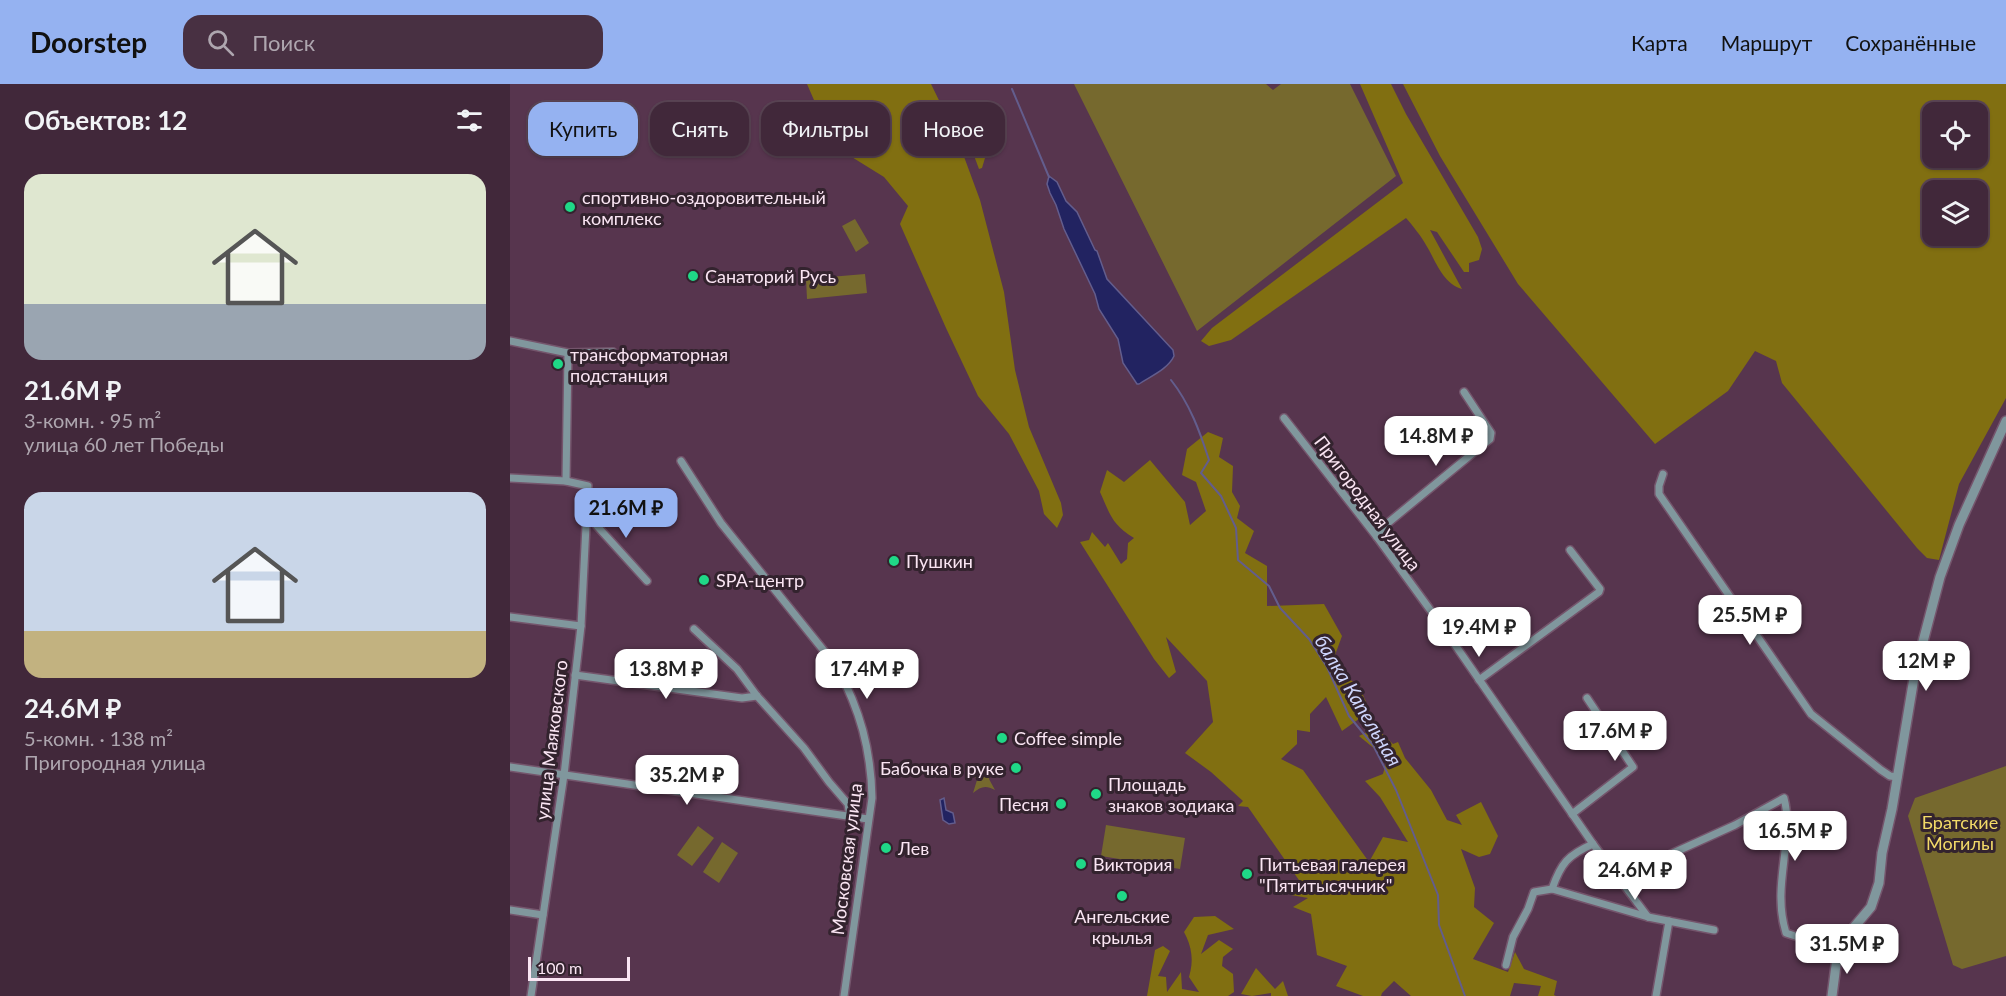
<!DOCTYPE html>
<html lang="ru">
<meta charset="utf-8">
<style>
:root{--surface:#41283a;--page:#483042;--text:#f1f3f6;--muted:#aea6af;--line:#5a4454;--accent:#95b2f1}
body{margin:0;font-family:Lato,sans-serif;background:var(--page);color:var(--text);height:100vh;display:flex;flex-direction:column;font-size:22px;white-space:nowrap}
*{box-sizing:border-box;margin:0}
p{font-size:20px;color:var(--muted)}
.icon{flex:none;width:33px;height:33px;fill:none;stroke:currentColor;stroke-width:2;stroke-linecap:round;stroke-linejoin:round}
.map{position:relative;flex:1;overflow:hidden}
.details{display:flex;flex-direction:column;background:var(--surface);width:510px}
.details>*{flex:none}
.hud{position:absolute;left:18px;top:18px;width:570px;height:54px;display:flex;gap:12px}
.fabs{position:absolute;left:1412px;top:18px;display:grid;gap:12px}
.fabs a{display:grid;place-items:center;width:66px;height:66px;border-radius:12px;background:var(--surface);box-shadow:0 2px 4px #0004,0 0 0 2px var(--line);font-size:30px}
.scale{position:absolute;left:18px;bottom:15px;width:102px;box-sizing:border-box;padding-left:6px;border:3px solid #fae5f3;border-top:0;font-size:16px;line-height:21px;white-space:nowrap;color:#fae5f3;-webkit-text-stroke:4px #33232e;paint-order:stroke}
.price{position:absolute;translate:-50% -51px;padding:0 14px;border-radius:12px;background:#fff;color:#222;font-size:20px;line-height:39px;filter:drop-shadow(0 2px 3px #0008)}
.price::after{content:'';position:absolute;left:50%;top:36px;width:18px;height:14px;margin-left:-9px;background:inherit;clip-path:polygon(0 0,100% 0,50% 100%)}
.price.on{background:var(--accent);color:#111}
ul{padding:0;list-style:none}
li{display:grid;align-content:center;gap:12px;height:318px;padding:0 24px}
li span{display:grid;place-items:center;height:186px;border-radius:18px;color:#555}
li>.icon{margin-inline-start:auto}
span .icon{width:108px;height:108px;fill:#fffc;stroke-width:1}
li b{font-size:26px}
h2{display:flex;justify-content:space-between;align-items:center;height:72px;padding:0 24px;font-size:26px}
.tag{padding:0 21px;border-radius:18px;background:var(--surface);box-shadow:0 2px 4px #0004,0 0 0 2px var(--line);font-size:21px;line-height:54px}
.tag.on{background:var(--accent);color:#111}
header{display:flex;align-items:center;gap:36px;box-sizing:border-box;height:84px;padding:0 30px;background:var(--accent);color:#111}
header strong{font-size:28px}
nav{display:flex;gap:33px;margin-inline-start:auto;font-size:21px}
.search{width:420px;height:54px;background:var(--page);display:flex;align-items:center;gap:15px;box-sizing:border-box;padding:0 21px;border-radius:18px;color:var(--muted);font-size:22px}
main{display:flex;flex:1;min-height:0}
.map>svg:first-child{display:block}
</style>
<header>
<strong>Doorstep</strong>
<div class="search"><svg class="icon" aria-label="search" viewBox="0 0 24 24"><circle cx="10" cy="10" r="6"/><path d="M15 15l6 6"/></svg>Поиск</div>
<nav><a>Карта</a><a>Маршрут</a><a>Сохранённые</a></nav>
</header>
<main>
<section class="details">
<h2>Объектов: 12<svg class="icon" aria-label="filters" viewBox="0 0 24 24"><path d="M4 7h16M4 17h16"/><circle cx="9" cy="7" r="2"/><circle cx="15" cy="17" r="2"/></svg></h2>
<ul>
<li><span style="background:linear-gradient(#dfe7d0 70%,#9aa5b1 0)"><svg class="icon" aria-label="home" viewBox="0 0 24 24"><path d="M3 11l9-7 9 7M6 9v11h12V9"/></svg></span><div><b>21.6M ₽</b><p>3-комн. · 95 m²</p><p>улица 60 лет Победы</p></div></li>
<li><span style="background:linear-gradient(#c9d6e8 75%,#c2b280 0)"><svg class="icon" aria-label="home" viewBox="0 0 24 24"><path d="M3 11l9-7 9 7M6 9v11h12V9"/></svg></span><div><b>24.6M ₽</b><p>5-комн. · 138 m²</p><p>Пригородная улица</p></div></li>
</ul>
</section>
<div class="map">
<svg width="1496" height="912" viewBox="0 0 1496 912">
<rect width="100%" height="100%" fill="#57354e"/>
<!-- green -->
<g fill="#76692e">
<polygon points="564,0 756,0 763,6 771,0 840,0 886,92 687,247"/>
<polygon points="345,135 359,159 346,168 332,142"/>
<polygon points="355,190 357,209 297,215 296,195"/>
<polygon points="1496,682 1496,872 1452,885 1443,881 1398,732 1405,714"/>
<path d="M482,685L479,695L485,706C476,701 471,702 463,709L467,696L461,688L474,690Z"/>
<polygon points="596,741 675,754 670,785 591,772"/>
<polygon points="188,742 204,754 182,782 167,771"/>
<polygon points="212,758 228,769 209,799 193,788"/>
</g>
<!-- forest -->
<g fill="#816f11" fill-rule="evenodd">
<polygon points="297,0 421,0 446,51 470,116 494,208 505,286 519,343 551,419 553,431 547,444 534,430 529,407 499,350 468,312 436,244 390,140 398,122 374,93 324,62"/>
<path d="M850,0H881L896,30L968,153L972,165L969,176L959,179V188H954L927,148L920,146L952,205C932,199 926,177 916,161C911,152 903,142 896,134L721,256L699,262L691,257L702,244L893,99Z"/>
<path d="M893,0H1496V314L1449,400L1429,476L1417,474L1407,464L1272,299L1266,277L1245,267L1218,307L1145,360L1008,200L930,72ZM1422,28H1467V74H1422ZM1422,106H1467V152H1422Z"/>
<polygon points="468,66 475,67 475,74 472,84 469,85 463,69"/>
<path d="M698,348L713,354L709,373L723,382L722,408L730,422L727,434L744,447L735,469L757,482V522L814,520L832,552L821,582L849,602L860,627L832,647L816,613L800,630V648L787,646V660L771,675L793,686L859,778L873,753L898,758L870,713L855,697L873,690L877,675L849,652L866,644L883,660L888,658L895,674L921,706L937,736L952,741L946,731L971,718L988,752L980,770L969,773L951,765L965,804L964,823L984,839L963,875L998,888L1005,868L1014,885L1047,897L1044,911L1046,912H1028L1031,902L1004,899L1000,912H901L884,897L872,909L871,912H853L826,902L837,882L807,871L801,830L783,823L798,814L781,811L791,799L738,723L728,722L733,717L701,688L675,669L703,638L697,597L656,553L666,588L659,594L644,575L570,458L579,456L582,448L595,463L598,459L611,480L617,475L618,459L624,454C602,441 600,430 590,408L597,386L614,398L640,376L675,418L680,441L696,427L686,398L672,391L677,365Z"/>
<path d="M705,832L724,845L698,851L691,870L709,856L723,865L713,873L712,882L723,890L724,908L718,912H637L645,866L653,862L660,867L648,892L656,893L657,908L671,888L672,905L689,908L679,893C684,877 682,863 674,848L684,833Z"/>
<polygon points="746,884 765,905 773,897 778,912 761,912 761,909 742,912 731,910"/>
</g>
<!-- water -->
<g fill="#222361" stroke="#635d8d" stroke-width="1.5">
<path d="M539,92L547,98L556,117L567,128L585,166L587,167L597,195L663,266L664,272C658,285 641,292 629,300H627L613,279L608,255L589,225L585,210L554,145L546,121L540,109L537,100Z"/>
<polygon points="434,714 436,726 443,729 445,739 439,740 433,736 430,716"/>
</g>
<g fill="none" stroke-linecap="round" stroke-linejoin="round">
<!-- stream -->
<g stroke="#635d8d" stroke-width="2">
<polyline points="502,5 539,93"/>
<path d="M661,296C680,320 690,348 699,376L691,389L711,412L726,444L728,476L759,502L770,524L799,555L817,583L839,632L863,661L886,706L928,811L929,841L955,912"/>
</g>
<defs>
<g id="minor">
<polyline points="0,257 58,269 103,268"/>
<polyline points="774,334 867,453 932,542 1083,760 1138,833"/>
<path d="M171,377L211,439L327,583C350,626 361,665 362,714L334,912"/>
<polyline points="1153,390 1149,402 1149,410 1301,630 1371,686 1380,692 1388,693"/>
<polyline points="0,394 56,397 78,402 71,542 54,691 21,912"/>
<polyline points="56,397 58,269"/>
<polyline points="77,431 137,497"/>
<polyline points="867,453 873,443 980,355 981,349 954,308"/>
<polyline points="0,533 71,542"/>
<polyline points="184,545 227,585 247,612 294,664 319,698 338,720 340,732"/>
<polyline points="65,591 232,614 247,612"/>
<polyline points="969,596 1089,508 1090,505 1060,466"/>
<polyline points="0,683 358,735"/>
<polyline points="1062,730 1123,683 1077,614"/>
<path d="M1110,793L1225,741L1274,714C1285,757 1261,801 1276,849L1328,866"/>
<polyline points="1042,805 1138,833 1204,846"/>
<polyline points="0,826 33,831"/>
<path d="M996,881L1003,853L1018,825L1024,808L1042,805C1051,779 1058,771 1083,760"/>
<polyline points="1146,912 1159,837"/>
</g>
<polyline id="tertiary" points="1322,912 1328,866 1334,855 1361,823 1369,799 1372,769 1382,725 1405,588 1430,493 1449,441 1496,337"/>
</defs>
<!-- minor casing -->
<use href="#minor" stroke="#74556c" stroke-width="10"/>
<!-- tertiary casing -->
<use href="#tertiary" stroke="#74556c" stroke-width="12"/>
<!-- minor -->
<use href="#minor" stroke="#80979d" stroke-width="7"/>
<!-- tertiary -->
<use href="#tertiary" stroke="#80979d" stroke-width="9"/>
</g>
<!-- markers -->
<g fill="#1fd887" stroke="#33232e" stroke-width="2">
<circle cx="60" cy="123" r="6"/>
<circle cx="183" cy="192" r="6"/>
<circle cx="48" cy="280" r="6"/>
<circle cx="384" cy="477" r="6"/>
<circle cx="194" cy="496" r="6"/>
<circle cx="492" cy="654" r="6"/>
<circle cx="506" cy="684" r="6"/>
<circle cx="586" cy="710" r="6"/>
<circle cx="551" cy="720" r="6"/>
<circle cx="376" cy="764" r="6"/>
<circle cx="571" cy="780" r="6"/>
<circle cx="737" cy="790" r="6"/>
<circle cx="612" cy="812" r="6"/>
</g>
<g text-anchor="middle" dominant-baseline="central" stroke-width="6" stroke-linejoin="round" paint-order="stroke">
<!-- poi labels -->
<g font-size="18" fill="#fae5f3" stroke="#33232e" text-anchor="start">
<text x="72" y="113">спортивно-оздоровительный<tspan x="72" dy="21">комплекс</tspan></text>
<text x="195" y="192">Санаторий Русь</text>
<text x="60" y="270">трансформаторная<tspan x="60" dy="21">подстанция</tspan></text>
<text x="396" y="477">Пушкин</text>
<text x="206" y="496">SPA-центр</text>
<text x="504" y="654">Coffee simple</text>
<text x="494" y="684" text-anchor="end">Бабочка в руке</text>
<text x="598" y="700">Площадь<tspan x="598" dy="21">знаков зодиака</tspan></text>
<text x="539" y="720" text-anchor="end">Песня</text>
<text x="388" y="764">Лев</text>
<text x="583" y="780">Виктория</text>
<text x="749" y="780">Питьевая галерея<tspan x="749" dy="21">"Пятитысячник"</tspan></text>
<text x="612" y="832" text-anchor="middle">Ангельские<tspan x="612" dy="21">крылья</tspan></text>
</g>
<!-- street labels -->
<g font-size="18" fill="#fae5f3" stroke="#33232e">
<text transform="translate(858 419) rotate(53)">Пригородная улица</text>
<text transform="translate(41 656) rotate(-83)">улица Маяковского</text>
<text transform="translate(336 775) rotate(-83)">Московская улица</text>
</g>
<!-- park labels -->
<g font-size="18" fill="#f3da68" stroke="#33232e">
<text x="1450" y="738">Братские<tspan x="1450" dy="21">Могилы</tspan></text>
</g>
<!-- water labels -->
<g font-size="20" font-style="italic" fill="#cdd4fb" stroke="#33232e">
<text transform="translate(849 616) rotate(59)">балка Капельная</text>
</g>
</g>
</svg>
<div class="fabs">
<a><svg class="icon" aria-label="locate" viewBox="0 0 24 24"><circle cx="12" cy="12" r="6"/><path d="M12 2v4M12 18v4M2 12h4M18 12h4"/></svg></a>
<a><svg class="icon" aria-label="layers" viewBox="0 0 24 24"><path d="M12 4l9 5-9 5-9-5zM3 14l9 5 9-5"/></svg></a>
</div>
<div class="scale">100 m</div>
<b class="price" style="left:926px;top:383px">14.8M ₽</b>
<b class="price on" style="left:116px;top:455px">21.6M ₽</b>
<b class="price" style="left:1240px;top:562px">25.5M ₽</b>
<b class="price" style="left:969px;top:574px">19.4M ₽</b>
<b class="price" style="left:1416px;top:608px">12M ₽</b>
<b class="price" style="left:156px;top:616px">13.8M ₽</b>
<b class="price" style="left:357px;top:616px">17.4M ₽</b>
<b class="price" style="left:1105px;top:678px">17.6M ₽</b>
<b class="price" style="left:177px;top:722px">35.2M ₽</b>
<b class="price" style="left:1285px;top:778px">16.5M ₽</b>
<b class="price" style="left:1125px;top:817px">24.6M ₽</b>
<b class="price" style="left:1337px;top:891px">31.5M ₽</b>
<div class="hud">
<a class="tag on">Купить</a>
<a class="tag">Снять</a>
<a class="tag">Фильтры</a>
<a class="tag">Новое</a>
</div>
</div>
</main>
